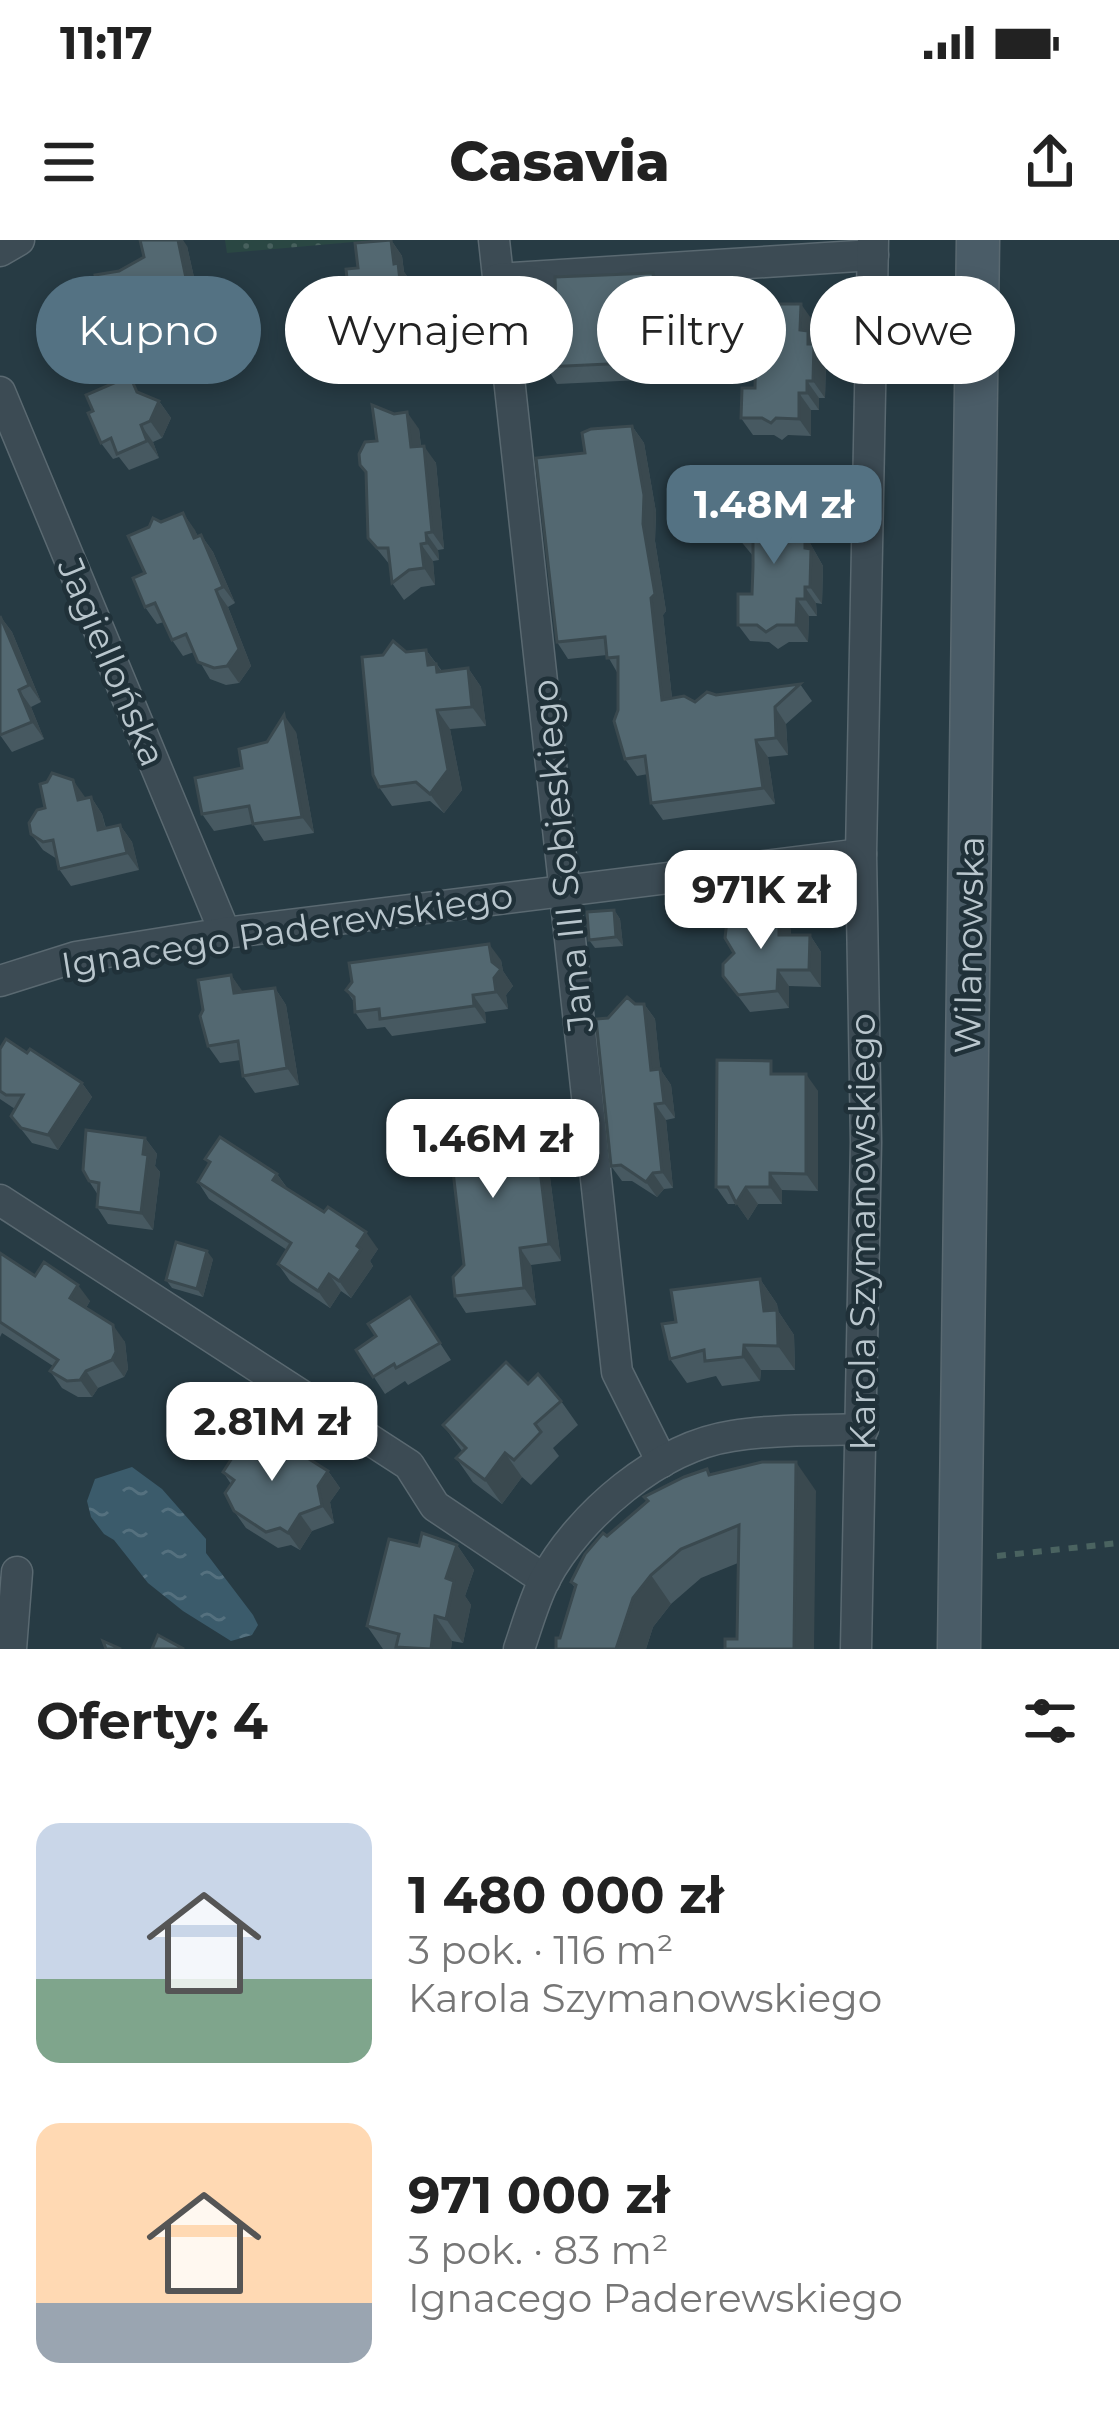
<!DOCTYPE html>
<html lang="pl">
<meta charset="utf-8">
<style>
:root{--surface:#fff;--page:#f6f6f6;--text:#222;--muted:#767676;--accent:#547283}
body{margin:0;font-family:Montserrat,sans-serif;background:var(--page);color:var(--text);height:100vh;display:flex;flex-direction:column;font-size:45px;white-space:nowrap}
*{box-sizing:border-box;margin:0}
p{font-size:39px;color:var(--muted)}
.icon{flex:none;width:66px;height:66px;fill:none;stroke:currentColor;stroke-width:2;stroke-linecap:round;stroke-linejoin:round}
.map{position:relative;height:1409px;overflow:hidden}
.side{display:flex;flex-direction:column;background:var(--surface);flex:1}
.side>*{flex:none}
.hud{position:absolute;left:36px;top:36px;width:1047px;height:108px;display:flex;gap:24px}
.price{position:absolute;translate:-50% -102px;padding:0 27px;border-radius:24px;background:#fff;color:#222;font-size:39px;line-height:78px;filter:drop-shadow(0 3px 6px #0008)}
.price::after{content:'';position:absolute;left:50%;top:72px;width:36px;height:27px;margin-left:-18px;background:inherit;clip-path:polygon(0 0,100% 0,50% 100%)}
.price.current{background:var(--accent);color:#fff}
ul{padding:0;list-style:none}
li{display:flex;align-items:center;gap:36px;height:300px;padding:0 36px}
li span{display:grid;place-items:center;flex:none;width:336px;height:240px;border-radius:24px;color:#555}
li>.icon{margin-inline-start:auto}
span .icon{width:144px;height:144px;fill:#fffc;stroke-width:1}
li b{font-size:51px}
h2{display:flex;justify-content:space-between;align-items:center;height:144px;padding:0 36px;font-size:51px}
.chip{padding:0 42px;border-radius:54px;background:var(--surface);box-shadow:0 6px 18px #0003;font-size:42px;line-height:108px}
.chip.current{background:var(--accent);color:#fff}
.status{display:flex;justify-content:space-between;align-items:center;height:84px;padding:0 60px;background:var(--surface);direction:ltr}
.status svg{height:33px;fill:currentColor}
header{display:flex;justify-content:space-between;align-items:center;height:156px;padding:0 36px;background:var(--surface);font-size:54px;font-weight:800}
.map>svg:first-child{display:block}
</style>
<div class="status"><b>11:17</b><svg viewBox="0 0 49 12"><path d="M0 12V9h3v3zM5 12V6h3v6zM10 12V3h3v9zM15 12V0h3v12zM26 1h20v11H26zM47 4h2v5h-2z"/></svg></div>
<header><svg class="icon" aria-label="menu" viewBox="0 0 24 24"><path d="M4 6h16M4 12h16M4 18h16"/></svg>Casavia<svg class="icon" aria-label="share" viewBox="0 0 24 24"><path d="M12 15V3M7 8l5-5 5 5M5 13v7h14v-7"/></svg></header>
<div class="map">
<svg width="1119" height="1409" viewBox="0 0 1119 1409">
<defs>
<pattern id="grass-dots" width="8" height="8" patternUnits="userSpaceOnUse" patternTransform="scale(3)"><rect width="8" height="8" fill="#2a4743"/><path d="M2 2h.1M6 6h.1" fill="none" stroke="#47605d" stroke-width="1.8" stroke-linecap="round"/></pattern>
<pattern id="water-ripples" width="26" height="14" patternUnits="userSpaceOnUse" patternTransform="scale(3)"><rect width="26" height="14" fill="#3b5b6b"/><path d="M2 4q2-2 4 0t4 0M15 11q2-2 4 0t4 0" fill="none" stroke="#55717f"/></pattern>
</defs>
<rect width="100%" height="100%" fill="#273b44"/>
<!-- grass -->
<polygon fill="url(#grass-dots)" points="225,0 376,0 227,13"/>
<!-- water -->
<polygon fill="url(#water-ripples)" points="132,1227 162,1249 206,1299 206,1313 253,1375 258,1385 252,1395 231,1401 183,1371 148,1343 114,1300 104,1294 91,1277 87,1261 95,1239"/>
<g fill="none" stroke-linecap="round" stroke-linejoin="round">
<defs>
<g id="street">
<polyline points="494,0 617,1132 662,1222"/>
<polyline points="0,11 19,0"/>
<polyline points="498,39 873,15"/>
<polyline points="0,152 225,693"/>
<polyline points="0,741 76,717 225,693 861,614"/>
<polyline points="0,960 409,1225 435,1266 545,1340"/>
<polyline points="11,1409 17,1332"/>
<path d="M519,1409C527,1386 534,1360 545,1339C579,1275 659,1207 732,1196C774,1189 820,1191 863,1189"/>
<polyline points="856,1409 866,902 861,614 873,0"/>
</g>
<polyline id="secondary" points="959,1409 978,0"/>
</defs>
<!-- street casing -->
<use href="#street" stroke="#5a6971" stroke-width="33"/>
<!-- secondary casing -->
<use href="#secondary" stroke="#5a6971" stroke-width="45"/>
<!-- path -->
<polyline stroke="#4a6360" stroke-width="6" stroke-dasharray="9 9" stroke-linecap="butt" points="997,1316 1119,1303"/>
<!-- street -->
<use href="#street" stroke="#3c4b54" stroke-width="30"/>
<!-- secondary -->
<use href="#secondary" stroke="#4a5c67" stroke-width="42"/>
</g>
<!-- wall -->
<g fill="#475961">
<polygon points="391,0 402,16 404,32 410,40 417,102 397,104 391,114 380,105 349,109 325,73 348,49 358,28"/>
<polygon points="187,6 198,55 192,57 192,86 158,93 155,99 130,103 131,109 91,117 68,86 101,68 119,31"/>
<polygon points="653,33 665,50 666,59 681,76 686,121 683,138 557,144 533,105 543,97 556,65"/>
<polygon points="778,64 813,81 812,97 826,121 825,158 819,158 819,170 811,170 811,196 788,195 782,200 774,195 753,195 741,178 755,148 756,109 743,93"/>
<polygon points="142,154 159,161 171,178 162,198 153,202 159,218 129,230 119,217 113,219 101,203"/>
<polygon points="632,186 644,203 656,272 655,301 666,371 663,375 672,458 695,462 716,455 800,444 812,461 786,484 788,515 768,517 775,564 663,580 651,563 648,534 637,536 625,519 618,470 618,434 607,415 568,419 557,402 585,213"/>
<polygon points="419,189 421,206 436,223 444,309 438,310 439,320 433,321 435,345 421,347 404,360 392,343 390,325 368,298 366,234 360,225 377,201"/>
<polygon points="777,269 810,286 810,303 823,326 822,364 816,363 817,376 809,376 808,402 789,402 778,409 769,402 750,401 738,385 752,354 753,316 739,299"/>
<polygon points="183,273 198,296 201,295 213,312 235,363 228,367 251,426 239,443 226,445 210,439 194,412 183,416 172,400 164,382 157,384 145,367 145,333 161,282"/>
<polygon points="0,376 12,392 41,462 31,467 44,499 12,512 0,495"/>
<polygon points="426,410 442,431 468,428 481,447 486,486 450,489 462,550 444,573 430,561 392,566 379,547 406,412"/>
<polygon points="296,492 314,593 264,601 253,584 214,591 202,574 267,502"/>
<polygon points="91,557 102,574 106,588 120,585 132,602 139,630 71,646 59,629 57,619 43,610 31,594 86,558"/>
<polygon points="614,670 620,679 623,706 595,708 589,700"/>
<polygon points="791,689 791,695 810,695 821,712 821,747 789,746 789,768 750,772 723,736"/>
<polygon points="501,720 503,731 513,746 506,755 508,769 485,772 486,783 392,796 385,787 367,789 355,772 354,762 346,750"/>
<polygon points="231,735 242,752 275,748 286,765 299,845 255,853 243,836 241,820 220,823 208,806"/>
<polygon points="635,764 644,764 655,779 660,829 671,845 675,878 666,880 673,948 664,949 657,957 632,941 622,941 611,926"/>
<polygon points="0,809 27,813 82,843 92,857 58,910 32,903 11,876 15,869 0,859"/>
<polygon points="780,834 818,851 818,951 782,950 782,964 758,964 748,980 737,964 728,964 716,947"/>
<polygon points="503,870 515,887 517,908 548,922 561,1021 531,1025 536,1065 466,1073 455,1056 464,1025 451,916 441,910 429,893"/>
<polygon points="145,898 157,914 155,926 160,932 153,990 108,984 97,967 98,955 89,941"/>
<polygon points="205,919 277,934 288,949 378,1009 370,1021 373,1026 351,1058 341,1051 330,1068 290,1041 278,1024 287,1010 209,959 198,942 209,924"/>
<polygon points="0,1013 35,1036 90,1061 86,1068 125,1102 128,1129 124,1137 98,1148 92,1157 78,1157 62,1148 50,1131 53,1126 2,1093 0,1097"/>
<polygon points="213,1019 203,1057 172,1048 166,1040"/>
<polygon points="760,1039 777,1064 778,1071 794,1095 795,1130 761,1130 760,1141 722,1146 716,1136 687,1143 670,1119 676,1082"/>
<polygon points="410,1057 451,1120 408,1145 405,1141 385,1154 356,1110 376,1096"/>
<polygon points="528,1144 561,1161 578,1185 553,1208 559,1216 531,1245 522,1237 502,1264 473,1242 456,1218 462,1211 443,1185"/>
<polygon points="294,1218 328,1231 340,1248 330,1262 334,1283 312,1291 300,1310 291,1305 278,1308 246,1288 234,1271 231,1244 223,1232"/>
<polygon points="707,1229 711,1235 816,1251 737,1399 738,1323 701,1338 671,1364 653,1387 646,1409 556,1409 575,1348 571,1342 607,1296"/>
<polygon points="457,1305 474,1330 465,1356 471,1365 463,1403 452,1401 451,1409 383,1409 367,1386 419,1306"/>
</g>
<!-- shaded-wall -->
<g fill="#3a494f">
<polygon points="178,0 183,0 187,6 198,55 186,38"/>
<polygon points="391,0 402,16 404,32 410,40 417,102 405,85"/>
<polygon points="653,33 665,50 667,77 655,60"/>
<polygon points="180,40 192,57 192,86 181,69"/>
<polygon points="669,59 681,76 686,121 683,138 671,121"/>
<polygon points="801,64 813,81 812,97 826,121 825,158 813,141 800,90"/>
<polygon points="147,77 158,93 155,99 144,82"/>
<polygon points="385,87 397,104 391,114 379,97"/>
<polygon points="807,141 819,158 819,170 807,153"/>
<polygon points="799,153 811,170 811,196 799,179"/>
<polygon points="159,161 171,178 162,198 150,181"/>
<polygon points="407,172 419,189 423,224 411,207"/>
<polygon points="141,185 153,202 159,218 147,201"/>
<polygon points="632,186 644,203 656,272 655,301 666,371 663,375 674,477 662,460"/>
<polygon points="424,206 436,223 444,309 432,292"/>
<polygon points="798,270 810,286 810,303 823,326 822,364 810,347 798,296"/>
<polygon points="183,273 195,290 206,315 194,298"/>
<polygon points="426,293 438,310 439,320 427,303"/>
<polygon points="201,295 213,312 235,363 223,347"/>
<polygon points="421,304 433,321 435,345 424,328"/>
<polygon points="805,347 816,363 817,376 805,359"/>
<polygon points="216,350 228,367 251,426 239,443 227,426"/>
<polygon points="797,359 809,376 808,402 796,385"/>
<polygon points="0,376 12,392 41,462 29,445"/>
<polygon points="426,410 450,443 428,425"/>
<polygon points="468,428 481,447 486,486 472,467"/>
<polygon points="19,450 31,467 44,499 32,482"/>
<polygon points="775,467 786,484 788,515 776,498"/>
<polygon points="437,470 450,489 462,550 444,573 430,554"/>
<polygon points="284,475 296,492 314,593 302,577"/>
<polygon points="756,500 768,517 775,564 763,548"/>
<polygon points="73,540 85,557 90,577 78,560"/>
<polygon points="91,557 102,574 110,607 98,590"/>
<polygon points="120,585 132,602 139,630 127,613"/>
<polygon points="614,670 620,679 623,706 616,697"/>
<polygon points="779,672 791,689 790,712 779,695"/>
<polygon points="810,695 821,712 821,747 809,730"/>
<polygon points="489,704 501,720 503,731 513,746 506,755 508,769 496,752"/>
<polygon points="778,730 789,746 789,768 777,751"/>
<polygon points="231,735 243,752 234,753"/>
<polygon points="275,748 286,765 299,845 287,828"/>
<polygon points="473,755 485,772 486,783 474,766"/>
<polygon points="644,764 655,779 662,846 651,830"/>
<polygon points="660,829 671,845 675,878 664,863"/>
<polygon points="806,834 818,851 818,951 806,934"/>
<polygon points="82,843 92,857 58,910 48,895"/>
<polygon points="655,864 666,880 673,948 662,932"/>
<polygon points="503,870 515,887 519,926 507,909"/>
<polygon points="145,898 157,914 155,926 160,932 153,990 141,973"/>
<polygon points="537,905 548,922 561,1021 549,1004"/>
<polygon points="653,933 664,949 657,957 646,942"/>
<polygon points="770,933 782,950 782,964 770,947"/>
<polygon points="277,934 289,951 273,940"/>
<polygon points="746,947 758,964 748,980 736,963"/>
<polygon points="366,992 378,1009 370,1021 373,1026 351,1058 339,1041"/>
<polygon points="520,1008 531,1025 536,1065 524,1048"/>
<polygon points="207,1011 213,1019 203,1057 197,1049"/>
<polygon points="329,1034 341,1051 330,1068 318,1051"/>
<polygon points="760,1039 777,1064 778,1071 794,1095 795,1130 778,1106 764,1071"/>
<polygon points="78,1045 90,1061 82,1075 70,1058"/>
<polygon points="113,1085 125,1102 128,1129 124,1137 112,1120"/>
<polygon points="744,1105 761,1130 760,1141 743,1117"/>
<polygon points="86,1131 98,1148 92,1157 80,1140"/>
<polygon points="505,1213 522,1237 502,1264 485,1240"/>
<polygon points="796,1222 816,1251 814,1409 794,1409"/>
<polygon points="328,1231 340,1248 330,1262 334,1283 322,1266 318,1246"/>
<polygon points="300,1274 312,1291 300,1310 288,1293"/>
<polygon points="457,1305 474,1330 465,1356 471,1365 463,1403 446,1379 446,1338"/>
<polygon points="651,1335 671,1364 653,1387 646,1409 616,1409 633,1358"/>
<polygon points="435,1376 452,1401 451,1409 431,1409"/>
</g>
<!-- building -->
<g fill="#536871" stroke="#3a494f" stroke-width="3">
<polygon points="140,0 178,0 186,38 180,40 181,69 147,77 144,82 118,86 119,92 80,100 68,86 77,74 101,68 95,35 119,31 144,17"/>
<polygon points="391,0 394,24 398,23 405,85 385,87 379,97 368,88 338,92 337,81 325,73 335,62 333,51 348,49 346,29 358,28 355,3"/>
<polygon points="653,33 655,60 669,59 674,104 671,121 545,127 544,114 533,105 543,97 542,66 556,65 555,37"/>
<polygon points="770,58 778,64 801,64 800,90 808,91 808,104 814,104 813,141 807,141 807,153 799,153 799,179 776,178 771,183 762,178 741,178 742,148 755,148 756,93 743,93 743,64 764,64"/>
<polygon points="130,136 137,152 159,161 150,181 141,185 147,201 117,214 111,198 101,203 88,173 93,171 86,155"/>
<polygon points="372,165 394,174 407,172 411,207 424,206 432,292 426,293 427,303 421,304 424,328 409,330 392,343 388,308 377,308 368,298 366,232 360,225 359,214 365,202 377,201"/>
<polygon points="632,186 644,255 643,284 655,354 651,358 662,460 684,456 695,462 707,452 716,455 800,444 775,467 776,498 756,500 763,548 651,563 645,516 625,519 614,481 618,470 618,417 607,418 605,397 557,402 536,218 585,213 582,193 591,189"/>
<polygon points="768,261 777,269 798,270 798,296 805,296 805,308 811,309 810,347 805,347 805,359 797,359 796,385 777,385 766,392 757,385 738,385 738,354 752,354 753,327 753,299 739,299 740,269 758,269"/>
<polygon points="183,273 194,298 201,295 223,347 216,350 239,409 227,426 214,428 198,422 186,394 172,400 155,363 145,367 133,338 145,333 128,296 149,287 153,278 161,282"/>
<polygon points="0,376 29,445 19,450 32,482 0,495"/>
<polygon points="393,401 406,412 426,410 428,425 436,424 437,432 468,428 472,467 437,470 448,530 430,554 416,542 379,547 373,535 362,417 383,415"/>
<polygon points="284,475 302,577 253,584 249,566 202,574 195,538 242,528 239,509 267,502"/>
<polygon points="52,533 73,540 78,560 91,557 98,590 120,585 127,613 59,629 53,600 43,602 31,594 29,583 37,570 45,568 40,544 47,542"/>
<polygon points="614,670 616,697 589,700 587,672"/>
<polygon points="728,672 779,672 779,695 810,695 809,730 778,730 777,751 738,755 723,736 723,724 734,713 725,698"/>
<polygon points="489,704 492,722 501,729 494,738 496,752 473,755 474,766 380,779 379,769 355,772 354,757 346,750 352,742 349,723"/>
<polygon points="231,735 234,753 275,748 287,828 243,836 238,801 208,806 200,776 203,770 198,740"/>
<polygon points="627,757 635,764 644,764 651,830 660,829 664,863 655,864 662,932 653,933 646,942 621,925 611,926 596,779 608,778"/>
<polygon points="6,799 27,813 30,809 82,843 48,895 21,888 11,876 23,855 6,855 0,851 0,809"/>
<polygon points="717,820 771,821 771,834 806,834 806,934 770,933 770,947 746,947 736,963 728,947 716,947"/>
<polygon points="503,870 507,909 537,905 549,1004 520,1008 524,1048 455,1056 453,1037 464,1025 450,906 429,893 443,877"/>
<polygon points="86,890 145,898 143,914 148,915 141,973 97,967 99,943 89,941 83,930"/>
<polygon points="220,897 277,934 273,940 324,972 328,967 366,992 357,1006 361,1009 339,1041 329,1034 318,1051 278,1024 291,1003 198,942 210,922 205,919"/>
<polygon points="176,1002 207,1011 197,1049 166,1040"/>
<polygon points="0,1013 35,1036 44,1022 78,1045 70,1058 113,1085 116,1112 112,1120 86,1131 80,1140 67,1141 50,1131 58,1120 0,1082"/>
<polygon points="760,1039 764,1071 777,1070 778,1106 744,1105 743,1117 705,1121 704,1110 670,1119 662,1084 676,1082 671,1050"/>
<polygon points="410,1057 440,1103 396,1128 394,1124 373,1137 356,1110 376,1096 368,1084"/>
<polygon points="506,1122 528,1144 538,1134 561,1161 535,1184 541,1192 514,1220 505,1213 485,1240 456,1218 466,1208 443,1185"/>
<polygon points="250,1190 294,1218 298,1212 328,1231 318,1246 322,1266 300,1274 288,1293 280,1288 266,1292 234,1271 225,1253 234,1240 223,1232"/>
<polygon points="762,1222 796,1222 794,1409 725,1409 725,1399 737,1399 739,1285 681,1309 651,1335 633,1358 616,1409 556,1409 556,1398 560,1398 576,1345 571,1342 585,1314 603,1293 607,1296 648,1261 644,1257 684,1237 707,1229 709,1235"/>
<polygon points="422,1293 457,1305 446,1338 454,1341 446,1379 435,1376 431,1409 396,1407 399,1394 367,1386 389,1299 419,1306"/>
<polygon points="158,1395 184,1409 152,1409"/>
<polygon points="103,1401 121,1409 106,1409"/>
</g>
<g text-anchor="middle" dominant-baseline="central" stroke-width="9" stroke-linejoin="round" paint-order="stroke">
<!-- street labels -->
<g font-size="36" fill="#b9c6cd" stroke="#203139">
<text transform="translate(112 422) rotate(67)">Jagiellońska</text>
<text transform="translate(562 616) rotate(-96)">Jana III Sobieskiego</text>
<text transform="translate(287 690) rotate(-9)">Ignacego Paderewskiego</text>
<text transform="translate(969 705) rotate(-89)">Wilanowska</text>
<text transform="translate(862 992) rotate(-90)">Karola Szymanowskiego</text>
</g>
</g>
</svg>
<b class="price current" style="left:774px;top:327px">1.48M zł</b>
<b class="price" style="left:761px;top:712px">971K zł</b>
<b class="price" style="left:493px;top:961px">1.46M zł</b>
<b class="price" style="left:272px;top:1244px">2.81M zł</b>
<div class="hud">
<a class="chip current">Kupno</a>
<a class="chip">Wynajem</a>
<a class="chip">Filtry</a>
<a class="chip">Nowe</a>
</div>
</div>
<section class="side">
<h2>Oferty: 4<svg class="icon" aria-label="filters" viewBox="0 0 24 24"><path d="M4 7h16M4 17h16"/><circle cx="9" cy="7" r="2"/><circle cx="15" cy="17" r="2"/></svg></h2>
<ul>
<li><span style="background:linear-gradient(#c9d6e8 65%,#7fa58c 0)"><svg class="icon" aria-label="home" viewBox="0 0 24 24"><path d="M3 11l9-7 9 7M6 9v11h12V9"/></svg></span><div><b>1 480 000 zł</b><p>3 pok. · 116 m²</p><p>Karola Szymanowskiego</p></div></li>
<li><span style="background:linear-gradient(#ffd9b3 75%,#9aa5b1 0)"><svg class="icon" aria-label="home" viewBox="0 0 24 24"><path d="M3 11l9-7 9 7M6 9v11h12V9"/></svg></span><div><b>971 000 zł</b><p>3 pok. · 83 m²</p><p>Ignacego Paderewskiego</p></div></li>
</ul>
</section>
